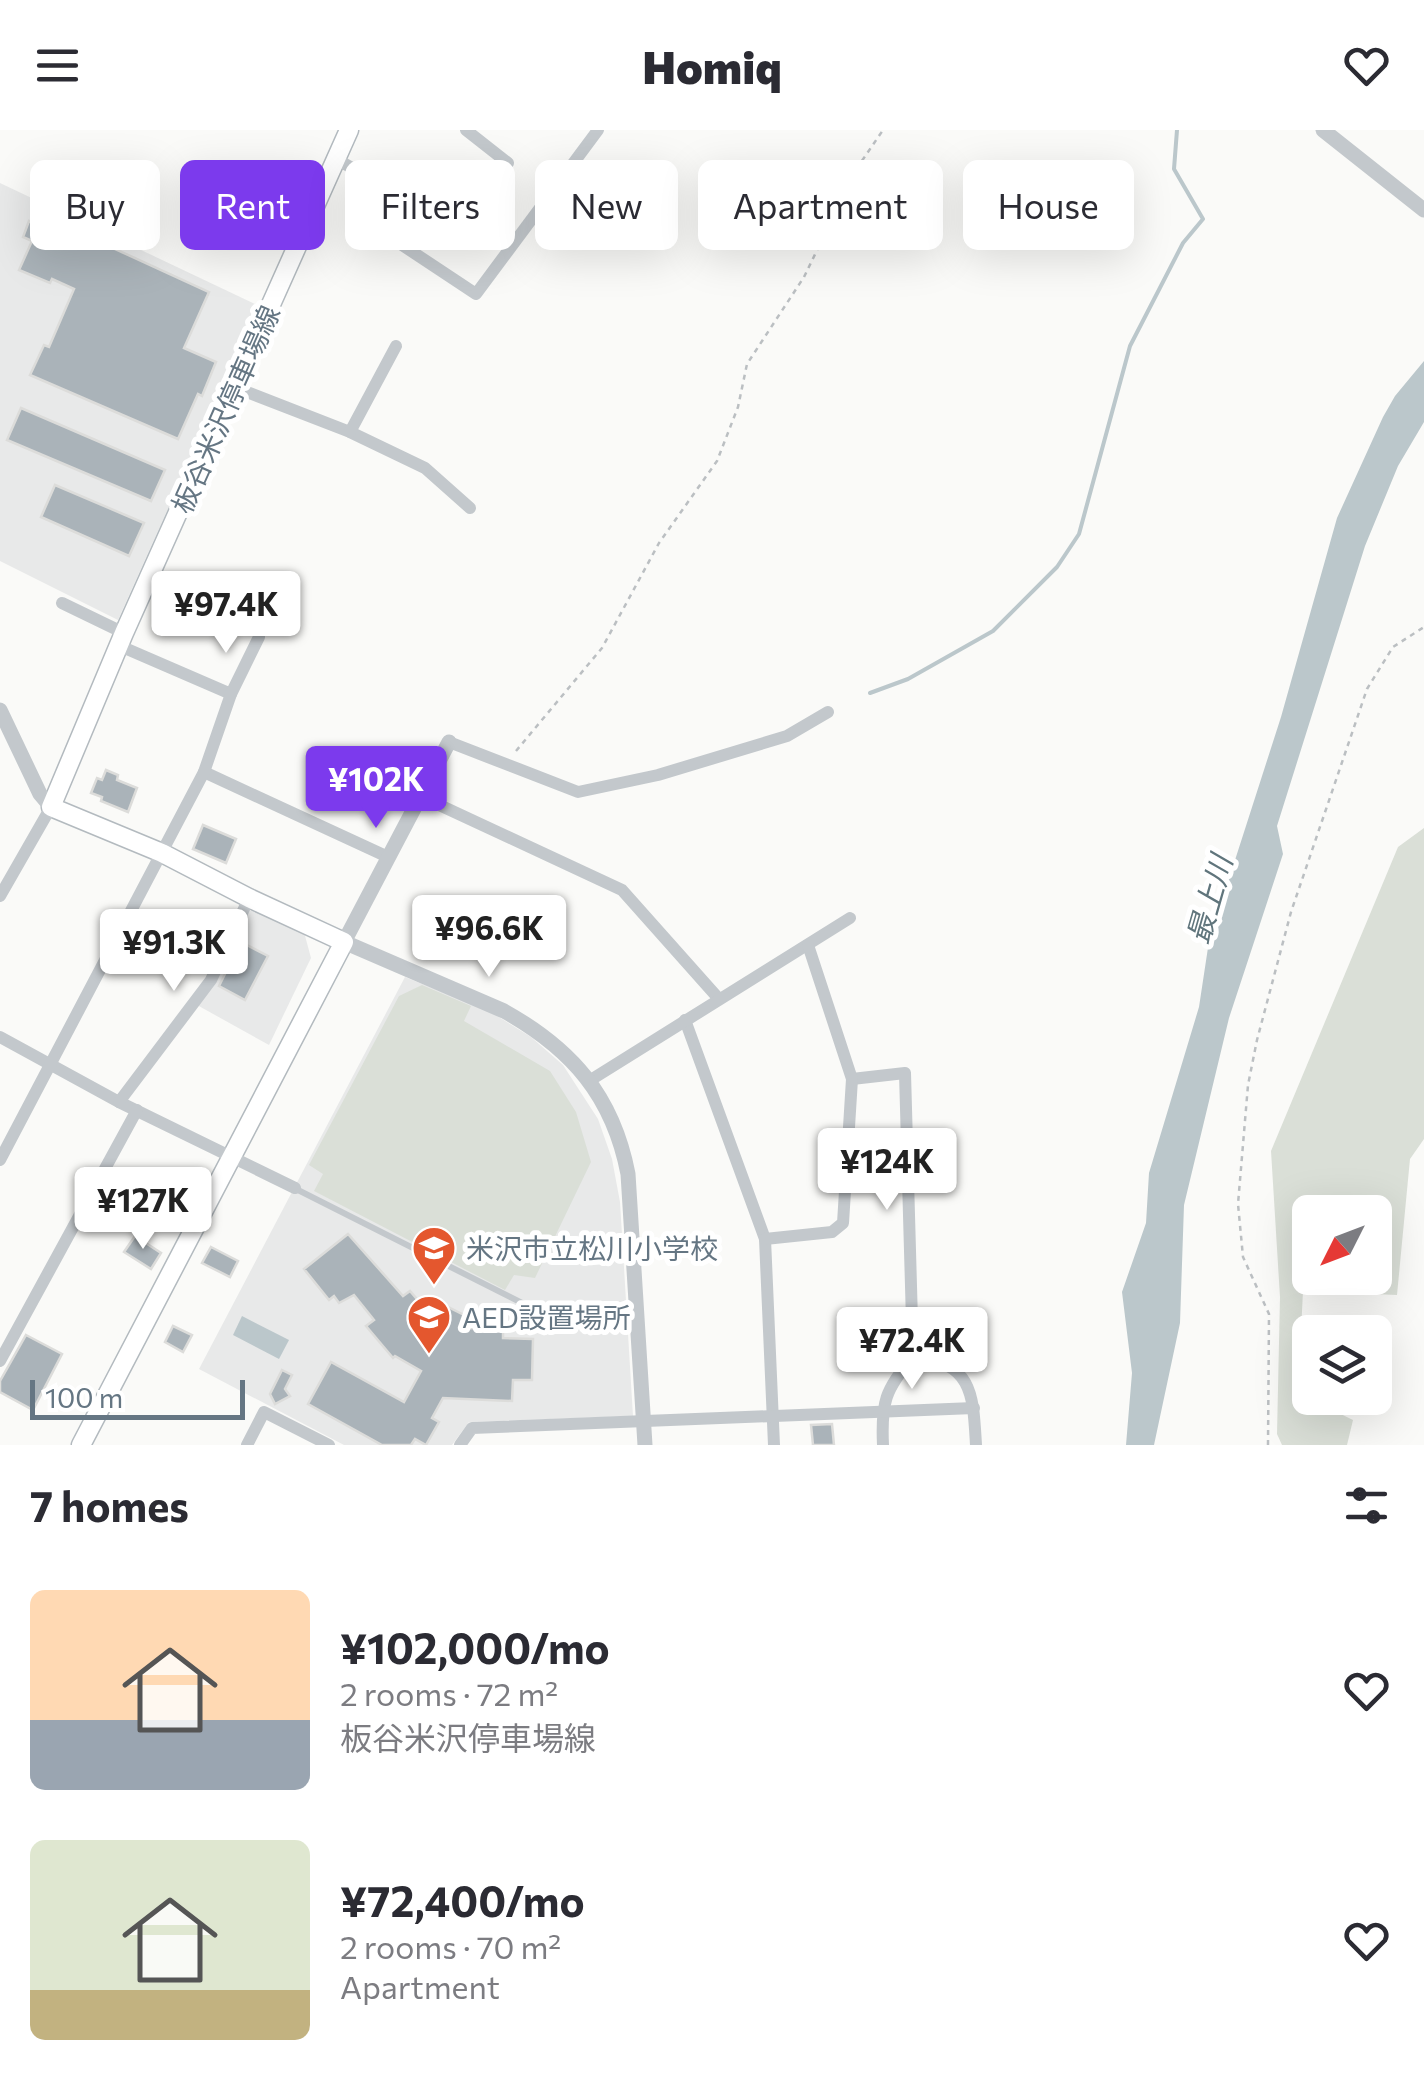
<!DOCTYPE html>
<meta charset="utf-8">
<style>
:root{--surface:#fff;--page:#f2f2f3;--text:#2b2b33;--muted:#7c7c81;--accent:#7c3aed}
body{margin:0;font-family:Commissioner,"Noto Sans JP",sans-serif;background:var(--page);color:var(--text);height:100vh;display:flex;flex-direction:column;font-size:38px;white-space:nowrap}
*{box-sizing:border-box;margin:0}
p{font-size:32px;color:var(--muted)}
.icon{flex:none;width:55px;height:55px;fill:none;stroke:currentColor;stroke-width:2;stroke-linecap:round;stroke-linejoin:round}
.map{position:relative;height:1315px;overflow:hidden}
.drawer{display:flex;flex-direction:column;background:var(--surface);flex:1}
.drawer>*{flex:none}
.banner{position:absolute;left:30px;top:30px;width:1365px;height:90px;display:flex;gap:20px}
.needle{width:65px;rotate:228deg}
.controls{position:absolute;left:1292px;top:1065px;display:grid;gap:20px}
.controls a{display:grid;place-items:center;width:100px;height:100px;border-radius:15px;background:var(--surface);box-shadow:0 10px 40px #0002;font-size:50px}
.scale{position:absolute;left:30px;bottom:25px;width:215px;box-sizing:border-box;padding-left:10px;border:5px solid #657683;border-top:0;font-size:28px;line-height:35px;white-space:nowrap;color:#657683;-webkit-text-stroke:8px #fff;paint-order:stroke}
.price{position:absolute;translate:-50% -85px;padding:0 22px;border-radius:10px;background:#fff;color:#222;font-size:32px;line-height:65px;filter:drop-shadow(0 2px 5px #0008)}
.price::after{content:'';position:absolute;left:50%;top:60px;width:30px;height:22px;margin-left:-15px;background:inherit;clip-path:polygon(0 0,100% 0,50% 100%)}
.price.current{background:var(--accent);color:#fff}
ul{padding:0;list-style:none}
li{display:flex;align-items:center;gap:30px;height:250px;padding:0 30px}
li span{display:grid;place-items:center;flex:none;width:280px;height:200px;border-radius:15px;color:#555}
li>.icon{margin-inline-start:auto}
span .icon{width:120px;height:120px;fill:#fffc;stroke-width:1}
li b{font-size:42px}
h2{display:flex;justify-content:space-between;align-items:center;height:120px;padding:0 30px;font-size:42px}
.pill{padding:0 35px;border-radius:15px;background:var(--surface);box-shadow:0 10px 40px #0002;font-size:35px;line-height:90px}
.pill.current{background:var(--accent);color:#fff}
header{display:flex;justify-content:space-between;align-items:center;height:130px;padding:0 30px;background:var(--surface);font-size:45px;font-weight:800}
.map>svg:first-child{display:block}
</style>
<header><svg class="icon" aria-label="menu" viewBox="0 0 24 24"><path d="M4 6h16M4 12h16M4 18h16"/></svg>Homiq<svg class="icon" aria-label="heart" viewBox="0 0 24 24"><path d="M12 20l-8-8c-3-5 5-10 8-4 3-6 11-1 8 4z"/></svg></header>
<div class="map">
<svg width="1424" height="1315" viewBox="0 0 1424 1315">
<rect width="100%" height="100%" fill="#fafaf8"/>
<!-- built -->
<g fill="#e8e9e9">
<polygon points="0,53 259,176 118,490 0,431"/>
<polygon points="256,778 304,802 311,828 269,915 197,875 246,783"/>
<polygon points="405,847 491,882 531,907 563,935 598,989 612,1029 620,1072 633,1286 469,1292 452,1315 344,1315 199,1239"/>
</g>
<!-- green -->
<g fill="#dadfd7" fill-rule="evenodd">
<path d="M1424,698V1009L1410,1029L1397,1165L1303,1161L1298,1263L1353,1290L1347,1315H1282L1277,1304L1280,1167L1271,1021L1398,717ZM1310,1082H1375V1148H1310Z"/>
<polygon points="422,855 471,876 464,891 550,941 576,982 591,1032 535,1148 514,1145 505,1160 314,1061 323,1044 309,1035 399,866"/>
</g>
<!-- water -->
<g fill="#bbc7cb">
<polygon points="1424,231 1424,292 1398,336 1365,416 1277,696 1283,724 1229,888 1184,1075 1180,1193 1154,1315 1126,1315 1132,1243 1122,1162 1146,1093 1149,1043 1199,877 1209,811 1281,587 1337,388 1383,287 1395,266"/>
<polygon points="242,1186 289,1210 279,1229 233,1205"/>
</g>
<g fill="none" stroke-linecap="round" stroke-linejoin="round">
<!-- stream -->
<polyline stroke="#bbc7cb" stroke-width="4" points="870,563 908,549 993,501 1057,437 1079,404 1130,216 1183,113 1203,89 1174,39 1177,0"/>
</g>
<!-- building -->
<g fill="#aab3b9" stroke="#dcdcda" stroke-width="2.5">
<polygon points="43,86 209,162 184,218 216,232 202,266 198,264 178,309 30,245 44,215 49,217 74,159 52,149 50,153 19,140 32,111 23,107 29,91 38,95"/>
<polygon points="21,278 165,340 151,371 7,310"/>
<polygon points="55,355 144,393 129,426 41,387"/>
<polygon points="106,640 118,645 117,650 137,658 128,682 101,671 102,667 91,663 97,648 102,650"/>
<polygon points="203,695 236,709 226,733 193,719"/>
<polygon points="241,812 268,826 245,870 219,856"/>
<polygon points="348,1104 403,1166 410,1161 428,1182 440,1173 464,1185 464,1198 503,1199 503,1208 533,1209 532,1250 513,1250 512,1271 443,1268 432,1288 439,1292 426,1315 415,1309 411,1315 382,1315 308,1274 331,1232 404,1272 421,1241 395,1226 393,1228 366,1196 374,1190 354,1165 339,1173 334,1166 329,1170 304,1139"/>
<polygon points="135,1106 161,1123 151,1139 124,1122"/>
<polygon points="211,1117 238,1131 230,1147 202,1133"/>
<polygon points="173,1196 192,1205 183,1222 165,1212"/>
<polygon points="26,1205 62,1224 33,1280 0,1262 0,1251"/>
<polygon points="282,1240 292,1245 285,1259 290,1266 275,1274 270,1264"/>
<polygon points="832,1294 834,1315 813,1315 811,1295"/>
</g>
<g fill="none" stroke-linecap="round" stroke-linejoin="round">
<defs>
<polyline id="secondary" points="81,1315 344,812 249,768 162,723 51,677 124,503 349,0"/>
</defs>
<!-- secondary casing -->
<use href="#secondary" stroke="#b3babf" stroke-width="21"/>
<!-- path -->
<g stroke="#bbbfc2" stroke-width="2.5" stroke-dasharray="5 5" stroke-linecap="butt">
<polyline points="516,621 602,518 659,413 717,331 738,277 747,234 804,147 857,38 883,0"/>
<polyline points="1268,1315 1269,1184 1243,1127 1238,1074 1248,955 1257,910 1291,782 1367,559 1393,517 1424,497"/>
</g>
<!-- service -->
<polyline stroke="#c3c8cc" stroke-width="6" points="296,1059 526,1175 556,1197 637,1192"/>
<!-- minor -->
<g stroke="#c3c8cc" stroke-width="12">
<polyline points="466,0 508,33"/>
<polyline points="336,29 395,62 378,99 476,164 598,0"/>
<polyline points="234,257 350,302 425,338 470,378"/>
<polyline points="350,302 396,216"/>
<polyline points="62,473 124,503"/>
<polyline points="120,516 231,564"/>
<polyline points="449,612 578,662 658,645 787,606 828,582"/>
<polyline points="204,642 388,727"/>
<polyline points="420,666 622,760 719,869"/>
<polyline points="0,766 51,677"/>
<polyline points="685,890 765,1109 774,1315"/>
<polyline points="0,907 119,972 295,1058"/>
<path d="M852,949L905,943L913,1227C885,1259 881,1273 883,1315"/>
<polyline points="589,951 850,788"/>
<polyline points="119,972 211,850 249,768"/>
<polyline points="0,1030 204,642 231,564 259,507"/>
<polyline points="765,1109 832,1102 843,1093 852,949 808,815"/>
<path d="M913,1227C973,1232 973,1264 976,1315"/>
<polyline points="0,1231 137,980"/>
<polyline points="247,1315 264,1282 329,1315"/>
<polyline points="460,1315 472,1298 974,1278"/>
</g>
<!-- tertiary -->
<g stroke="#c3c8cc" stroke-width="15">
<polyline points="1323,0 1424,80"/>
<polyline points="0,580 40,664 51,677"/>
<path d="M449,612L344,812L504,881C572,919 613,966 628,1044L645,1315"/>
</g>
<!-- secondary -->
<use href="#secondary" stroke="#fff" stroke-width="18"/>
</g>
<!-- icons -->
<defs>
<symbol id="school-pin" viewBox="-11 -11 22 30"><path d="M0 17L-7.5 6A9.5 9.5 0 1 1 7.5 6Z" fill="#e4572e" stroke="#fff"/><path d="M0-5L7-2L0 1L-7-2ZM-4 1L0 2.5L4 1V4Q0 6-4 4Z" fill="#fff"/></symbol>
</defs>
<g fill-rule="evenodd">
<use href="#school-pin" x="409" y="1093" width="50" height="68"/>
<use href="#school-pin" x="404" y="1162" width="50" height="68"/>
</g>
<g text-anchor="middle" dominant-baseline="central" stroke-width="10" stroke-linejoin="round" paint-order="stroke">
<!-- street labels -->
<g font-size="28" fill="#657683" stroke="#fff">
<text transform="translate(225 279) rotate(-66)">板谷米沢停車場線</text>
</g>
<!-- poi labels -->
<g font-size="28" fill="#657683" stroke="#fff" text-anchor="start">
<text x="466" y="1118">米沢市立松川小学校</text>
<text x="462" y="1187">AED設置場所</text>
</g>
<!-- water labels -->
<g font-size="30" font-style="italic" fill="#60757c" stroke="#fff">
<text transform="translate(1208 769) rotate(-74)">最上川</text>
</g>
</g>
</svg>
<div class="controls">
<a><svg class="needle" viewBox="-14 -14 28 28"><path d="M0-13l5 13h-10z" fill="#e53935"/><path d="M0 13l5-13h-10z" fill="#7c7c81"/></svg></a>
<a><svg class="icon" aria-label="layers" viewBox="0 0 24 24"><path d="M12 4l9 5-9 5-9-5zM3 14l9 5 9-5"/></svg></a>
</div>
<div class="scale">100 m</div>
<b class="price" style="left:226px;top:526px">¥97.4K</b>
<b class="price current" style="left:376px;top:701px">¥102K</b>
<b class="price" style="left:489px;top:850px">¥96.6K</b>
<b class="price" style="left:174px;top:864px">¥91.3K</b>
<b class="price" style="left:887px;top:1083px">¥124K</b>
<b class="price" style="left:143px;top:1122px">¥127K</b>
<b class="price" style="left:912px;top:1262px">¥72.4K</b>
<div class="banner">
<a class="pill">Buy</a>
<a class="pill current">Rent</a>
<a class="pill">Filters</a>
<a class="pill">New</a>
<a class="pill">Apartment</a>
<a class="pill">House</a>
</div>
</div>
<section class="drawer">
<h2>7 homes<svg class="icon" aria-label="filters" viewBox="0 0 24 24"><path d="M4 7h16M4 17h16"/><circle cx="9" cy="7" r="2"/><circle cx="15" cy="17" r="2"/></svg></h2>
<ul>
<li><span style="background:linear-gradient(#ffd9b3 65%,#9aa5b1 0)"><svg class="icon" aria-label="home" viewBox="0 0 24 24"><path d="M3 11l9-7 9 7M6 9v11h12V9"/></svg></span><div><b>¥102,000/mo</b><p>2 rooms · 72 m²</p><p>板谷米沢停車場線</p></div><svg class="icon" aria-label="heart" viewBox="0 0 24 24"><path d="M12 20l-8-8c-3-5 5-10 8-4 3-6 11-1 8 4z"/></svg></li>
<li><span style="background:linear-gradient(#dfe7d0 75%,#c2b280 0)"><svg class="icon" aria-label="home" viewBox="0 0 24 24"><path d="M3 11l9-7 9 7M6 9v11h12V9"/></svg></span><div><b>¥72,400/mo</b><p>2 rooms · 70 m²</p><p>Apartment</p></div><svg class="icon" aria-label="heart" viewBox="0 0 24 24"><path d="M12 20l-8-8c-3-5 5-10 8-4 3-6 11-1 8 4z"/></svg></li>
</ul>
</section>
